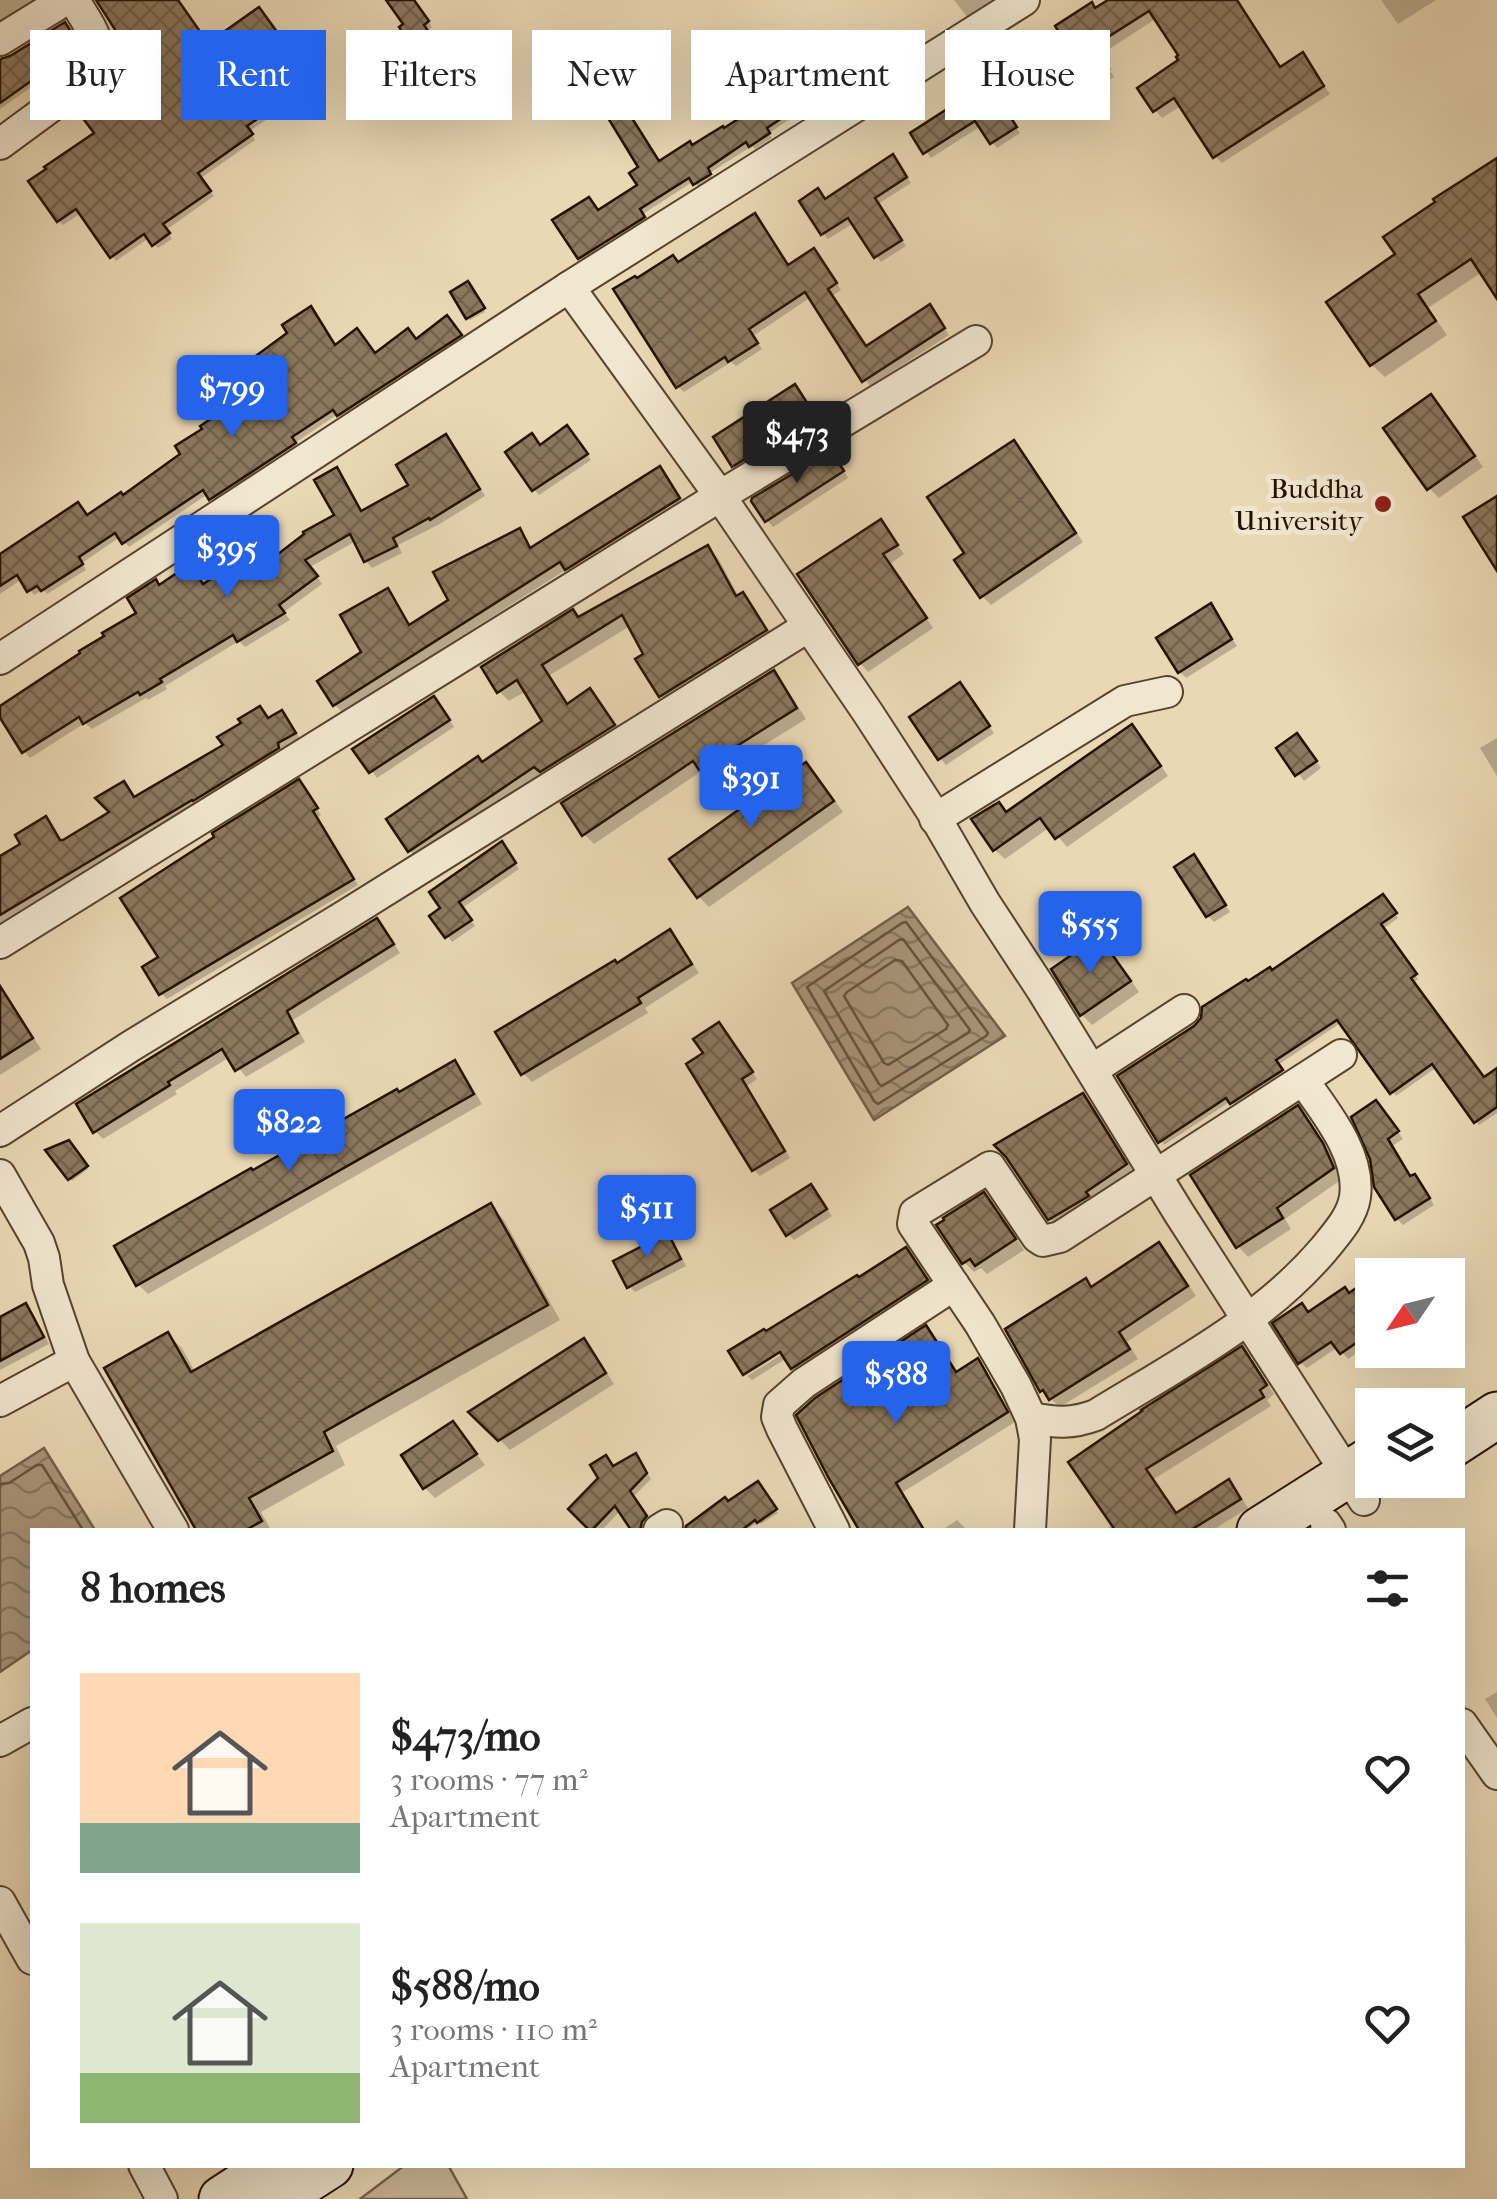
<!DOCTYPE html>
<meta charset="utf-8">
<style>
:root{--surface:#fff;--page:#f2f2f2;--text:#222;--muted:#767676;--accent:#2563eb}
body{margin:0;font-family:"IM FELL French Canon",serif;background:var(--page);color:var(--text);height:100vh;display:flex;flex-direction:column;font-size:38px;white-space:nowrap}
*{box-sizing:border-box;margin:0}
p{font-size:32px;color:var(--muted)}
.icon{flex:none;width:55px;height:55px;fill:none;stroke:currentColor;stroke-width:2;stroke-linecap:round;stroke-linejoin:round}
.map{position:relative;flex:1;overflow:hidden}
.drawer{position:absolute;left:30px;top:1528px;width:1435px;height:640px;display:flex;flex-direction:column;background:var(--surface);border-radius:0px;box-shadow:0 10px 40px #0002}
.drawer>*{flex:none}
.top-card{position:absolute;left:30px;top:30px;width:1438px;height:90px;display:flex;gap:20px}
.needle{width:65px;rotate:235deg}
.controls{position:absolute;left:1355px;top:1258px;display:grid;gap:20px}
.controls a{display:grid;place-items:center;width:110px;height:110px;border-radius:0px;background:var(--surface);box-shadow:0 10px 40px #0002;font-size:50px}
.price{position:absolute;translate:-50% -85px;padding:0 22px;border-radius:10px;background:var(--accent);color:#fff;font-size:32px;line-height:65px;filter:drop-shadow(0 2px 5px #0008)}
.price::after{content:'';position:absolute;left:50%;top:60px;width:30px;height:22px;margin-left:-15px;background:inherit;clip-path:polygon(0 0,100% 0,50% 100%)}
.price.on{background:#222;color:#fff}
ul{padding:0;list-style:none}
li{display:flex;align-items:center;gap:30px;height:250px;padding:0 50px}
li span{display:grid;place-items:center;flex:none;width:280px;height:200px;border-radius:0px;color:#555}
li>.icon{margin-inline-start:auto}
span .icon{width:120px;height:120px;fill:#fffc;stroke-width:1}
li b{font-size:42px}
h2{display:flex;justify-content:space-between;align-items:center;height:120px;padding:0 50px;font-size:42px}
.chip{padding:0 35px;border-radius:0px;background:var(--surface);box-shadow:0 10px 40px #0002;font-size:35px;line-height:90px}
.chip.on{background:var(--accent);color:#fff}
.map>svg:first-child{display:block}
</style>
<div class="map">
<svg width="1497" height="2199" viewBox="0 0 1497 2199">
<defs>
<pattern id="water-waves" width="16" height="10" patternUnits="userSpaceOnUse" patternTransform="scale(2.5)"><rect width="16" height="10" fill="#a79477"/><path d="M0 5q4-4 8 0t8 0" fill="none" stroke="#88775f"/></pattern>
<pattern id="building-cross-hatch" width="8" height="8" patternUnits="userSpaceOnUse" patternTransform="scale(2.5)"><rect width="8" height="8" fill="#8c785e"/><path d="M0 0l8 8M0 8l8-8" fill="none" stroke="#72614b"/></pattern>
</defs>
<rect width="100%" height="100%" fill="#ead8b5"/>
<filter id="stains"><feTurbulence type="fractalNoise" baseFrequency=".002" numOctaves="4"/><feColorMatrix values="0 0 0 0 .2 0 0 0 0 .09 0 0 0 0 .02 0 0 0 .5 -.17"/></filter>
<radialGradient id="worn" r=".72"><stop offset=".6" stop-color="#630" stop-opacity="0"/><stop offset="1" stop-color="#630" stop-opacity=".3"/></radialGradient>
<!-- green -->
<polygon fill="#c9b696" stroke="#78644b" stroke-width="2.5" points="405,2165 448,2165 467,2199 360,2199"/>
<!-- water -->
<g fill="url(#water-waves)" stroke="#736047" stroke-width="2.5">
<polygon points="908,907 1005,1036 874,1120 792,983"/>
<polygon points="44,1448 95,1530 32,1530 32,1650 0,1672 0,1476"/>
</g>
<!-- shadow -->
<g fill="#0003">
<polygon points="0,0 39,0 0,24"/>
<polygon points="99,0 177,0 209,45 263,14 290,53 279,60 303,94 250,131 255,140 201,178 214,196 166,230 172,239 158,248 149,238 116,261 81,213 63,225 59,221 97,133 104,104 138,60"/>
<polygon points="389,0 414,0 432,27 427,31 438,47 424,57 402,28 407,25"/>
<polygon points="954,0 992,0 993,1 968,18"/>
<polygon points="1112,0 1237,0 1281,69 1302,55 1330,94 1222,163 1215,156 1182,105 1162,118 1155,110 1182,61 1157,18 1100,55 1114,77 1098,87 1091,80 1096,10"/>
<polygon points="1381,0 1436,0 1398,24"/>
<polygon points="69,29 77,43 72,45 81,57 49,80 46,77 0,109 0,75"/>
<polygon points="833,65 850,92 835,102 828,94 769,133 772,138 755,149 752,146 710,173 713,179 699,188 694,181 643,214 647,222 584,262 580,258 599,213 641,186 660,163 724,130 794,84"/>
<polygon points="985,78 1020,133 997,148 981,126 931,158 913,134 965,100"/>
<polygon points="1497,161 1497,295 1482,272 1428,308 1447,335 1385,377 1372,365 1329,302 1398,255"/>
<polygon points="898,163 911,183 878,204 906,246 881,262 854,223 828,239 823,233 827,202"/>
<polygon points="761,222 790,267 820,257 841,290 832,296 867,348 935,313 949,335 870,386 811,297 753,336 762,349 736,366 731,362 684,392 678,387 679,265"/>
<polygon points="470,286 485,312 470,320 468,318"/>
<polygon points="451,323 465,340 344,420 338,414 295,443 299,449 216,503 208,494 129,547 120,537 82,563 86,570 47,594 43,590 34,595 22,579 0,594 0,556 88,518 123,498 336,347 375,356 417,341"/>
<polygon points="801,394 817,419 812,422 815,427 740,472 734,465"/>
<polygon points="1431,397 1441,407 1483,467 1439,498 1429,488"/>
<polygon points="572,433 591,460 539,495 534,489 541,448"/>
<polygon points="446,437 453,444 485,496 438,525 398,545 402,553 372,568 366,561 356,541 310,567 322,584 284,612 290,620 245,647 239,641 165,686 167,689 148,700 146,698 92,729 85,723 30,758 24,751 0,713 0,709 139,614 161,587 204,586 216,578 226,589 255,575 338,516 336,471 343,477 363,513 412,486"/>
<polygon points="1013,444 1022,452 1083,542 991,605 982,596 967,554"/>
<polygon points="837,460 848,478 773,527 767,520"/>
<polygon points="660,469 686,506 574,576 567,569 342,712 335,705 320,682 364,653 387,591 394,598 411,627 451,601 519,531 527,539 532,550"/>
<polygon points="880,523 904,554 890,564 933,628 868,672 860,663"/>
<polygon points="708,548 718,558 739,597 742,595 752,605 775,641 671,706 661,696 639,660 647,655 630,626 550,675 569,705 590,691 600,701 624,736 420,861 410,851 389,820 483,764 545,722 526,691 509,701 499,691 579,619"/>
<polygon points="1216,613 1237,646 1186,678 1180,672"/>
<polygon points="773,673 783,683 806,719 711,778 703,770 594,844 584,834"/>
<polygon points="966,692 994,733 946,765 940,758"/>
<polygon points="440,705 454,727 377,778 356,749"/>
<polygon points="260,709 270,720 281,713 289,721 302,742 0,927 0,878 46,820 63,843 113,813 123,784 136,799 226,746"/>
<polygon points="1132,728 1141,737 1168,776 1067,847 1050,827 1005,859 995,850 975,820 1008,814"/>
<polygon points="1497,738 1497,776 1480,748"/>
<polygon points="1303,742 1321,768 1304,781 1279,748"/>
<polygon points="806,765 816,775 843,812 709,907 699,897"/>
<polygon points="304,788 321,815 317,818 358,885 167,999 161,993 162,958"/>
<polygon points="506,850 519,869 462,908 475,926 452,942 433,917"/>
<polygon points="1194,857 1230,912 1214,922 1208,916"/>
<polygon points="1386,901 1398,918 1383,929 1418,979 1413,983 1484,1080 1497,1071 1497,1113 1479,1125 1437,1067 1396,1096 1342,1022 1278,1065 1285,1075 1236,1106 1231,1101 1164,1145 1120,1077 1273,973"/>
<polygon points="377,921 385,929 400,953 293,1020 305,1042 246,1077 230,1057 175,1091 177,1094 103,1139 95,1131"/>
<polygon points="670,933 679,942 699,973 645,1008 648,1013 532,1082 523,1073 617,966"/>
<polygon points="1099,939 1109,949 1139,992 1092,1025 1082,1015"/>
<polygon points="0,987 41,1049 0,1075"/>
<polygon points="719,1025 757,1079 747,1086 790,1158 760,1176 754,1170 707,1054"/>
<polygon points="455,1063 464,1073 482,1104 148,1294 138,1284 399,1095"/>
<polygon points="1083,1096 1093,1106 1135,1175 1061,1229 1050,1219 1009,1157"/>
<polygon points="1298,1108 1308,1119 1332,1156 1342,1179 1285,1219 1291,1229 1248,1257 1238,1246"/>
<polygon points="1382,1109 1403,1139 1392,1146 1412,1178 1421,1183 1434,1205 1403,1225 1397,1219"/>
<polygon points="68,1143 88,1169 72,1181 49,1151"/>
<polygon points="811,1187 832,1216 794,1240 788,1234"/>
<polygon points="984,1196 994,1206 1024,1250 987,1274 981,1268 974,1272 964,1262"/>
<polygon points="490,1206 504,1220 560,1320 336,1446 345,1465 261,1512 271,1530 199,1530 168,1335 182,1348 195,1372"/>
<polygon points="667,1236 674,1242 686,1266 635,1292 629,1286"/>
<polygon points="1159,1245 1168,1254 1196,1296 1127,1342 1138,1359 1060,1407 1042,1391 1086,1281 1093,1289"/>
<polygon points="912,1256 932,1287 799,1374 787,1358 752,1380 747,1376 792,1348 766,1334"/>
<polygon points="1372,1280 1372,1343 1348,1359 1338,1347 1307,1368 1300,1362 1349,1295"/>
<polygon points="25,1306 32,1312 49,1344 0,1370 0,1320"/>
<polygon points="926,1329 935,1337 958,1374 978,1361 986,1370 1015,1422 903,1492 925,1530 864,1530"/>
<polygon points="583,1341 593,1351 614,1384 510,1450 472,1412"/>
<polygon points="1242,1349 1251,1358 1274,1394 1267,1400 1271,1406 1154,1479 1177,1515 1228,1483 1237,1491 1248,1508 1213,1530 1105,1530 1114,1524 1072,1463"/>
<polygon points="453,1424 485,1465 435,1498 425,1488"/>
<polygon points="636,1456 651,1479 633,1497 647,1518 633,1526 621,1510 602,1530 592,1530 571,1509 601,1478"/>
<polygon points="760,1486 778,1513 761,1524 759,1521 748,1529 729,1504"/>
<polygon points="957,1520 967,1530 942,1530"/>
<polygon points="1497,1692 1497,1718 1485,1699"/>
</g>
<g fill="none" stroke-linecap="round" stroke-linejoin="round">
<!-- shore -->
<g stroke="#66523c" stroke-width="2.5">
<polygon points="906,922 988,1033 986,1036 878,1104 874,1101 807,987 902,923"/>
<polygon points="903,939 970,1030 968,1033 882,1086 879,1084 824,991 899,940"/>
<polygon points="895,960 902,961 948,1025 946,1029 888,1065 884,1063 844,996 847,992"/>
<polyline points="0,1484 9,1483 37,1465 42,1465 83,1530"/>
</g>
</g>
<!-- building -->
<g fill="url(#building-cross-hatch)" stroke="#261100" stroke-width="2.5">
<polygon points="96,0 178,0 208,43 259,7 288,47 277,55 301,89 247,126 253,134 198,173 211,191 163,224 170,233 152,246 144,234 110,258 76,209 57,222 28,181 46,169 44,167 94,133 82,117 101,104 96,97 112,75 134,59"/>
<polygon points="386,0 414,0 429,21 424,25 435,41 417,54 399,27 403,24"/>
<polygon points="1108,0 1237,0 1280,67 1303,52 1324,86 1213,158 1174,98 1153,112 1137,88 1178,60 1176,57 1178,55 1149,11 1094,46 1109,69 1089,82 1055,26 1092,2 1095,8"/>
<polygon points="65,22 75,38 71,40 79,53 43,78 41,74 0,103 0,59 10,56"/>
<polygon points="829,58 848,87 829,99 823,91 767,128 770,133 749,147 746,142 708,168 711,174 693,185 689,178 640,209 645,217 578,259 552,220 589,197 598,210 637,185 629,173 638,167 608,118 625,107 659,161 690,141 692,145 723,126 724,128 771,98 766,90 789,75 793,81"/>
<polygon points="980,70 1017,127 990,144 975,121 923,154 910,133 961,100 953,87"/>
<polygon points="893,154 907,177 875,198 902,240 874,258 848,218 821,235 799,201 818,188 825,199"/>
<polygon points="1497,158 1497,299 1471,259 1418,294 1436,321 1370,366 1326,302 1395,254 1383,237 1435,202 1433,199"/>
<polygon points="755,213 788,265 814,248 837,283 828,289 866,346 930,304 945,328 862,382 805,292 749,329 758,343 728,362 725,357 676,388 613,289 635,276 637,278 673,255 678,262"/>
<polygon points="468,281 485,308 466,319 450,292"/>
<polygon points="311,306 335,345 357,328 375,353 408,328 416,339 447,315 462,335 337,416 333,410 292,437 296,443 209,500 203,490 122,544 115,533 79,557 83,564 41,591 37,586 27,592 17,575 0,586 0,554 78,502 87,515 121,492 123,495 180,454 175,446 202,429 200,426 223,411 230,420 273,391 264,380 267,378 253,358 287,333 282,325"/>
<polygon points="795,384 813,412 807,415 810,419 732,467 713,437"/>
<polygon points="1431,394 1475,456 1427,490 1383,428"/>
<polygon points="567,425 588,454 532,491 505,452 532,433 540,445"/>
<polygon points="446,434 480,489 430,520 429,518 393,538 397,546 364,562 350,534 305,560 318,576 279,605 285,613 237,642 233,635 160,679 162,682 140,695 138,692 83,724 79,717 22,753 0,718 0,706 80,653 79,651 104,636 102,633 136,613 127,598 156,579 159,585 190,564 203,584 217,575 224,587 251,567 255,572 304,534 303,532 334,515 314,480 337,467 361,511 408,485 396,465"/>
<polygon points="1014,440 1076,533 980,598 954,560 964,553 927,497"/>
<polygon points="831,451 844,471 765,522 751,501 752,498"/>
<polygon points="660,466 680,498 565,570 560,562 333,706 317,681 361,652 340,615 388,588 409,625 448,600 433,572 520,528 530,548"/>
<polygon points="1497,496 1497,571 1463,517"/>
<polygon points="881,519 898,545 883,554 927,618 858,665 797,574"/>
<polygon points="708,545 736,596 743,592 767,630 659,697 635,659 643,654 622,615 542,665 567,704 590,688 615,725 540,772 534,767 408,852 386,819 478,756 482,762 542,721 517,680 497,693 481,667 573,609 578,617"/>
<polygon points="1211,603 1232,639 1178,673 1156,638"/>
<polygon points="774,670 797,708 699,770 693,761 582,836 561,803"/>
<polygon points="960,682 990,726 938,760 909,717"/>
<polygon points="434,696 450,720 369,773 352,749"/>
<polygon points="260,706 268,718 282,710 296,733 278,743 279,748 193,801 192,800 0,915 0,856 20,844 15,835 46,816 60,840 63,840 109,812 95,798 124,781 134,797 223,745 217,737 241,723 238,719"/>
<polygon points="1132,724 1161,766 1055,839 1040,818 993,851 971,819 999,802 1006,812"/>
<polygon points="1297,733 1317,761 1295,776 1276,748"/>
<polygon points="806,762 834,801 697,898 669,859"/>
<polygon points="299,779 318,808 313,811 354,879 159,995 142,967 158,957 120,898 211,839 214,837 212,833"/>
<polygon points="502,841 516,863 459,902 472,920 445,938 429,916 440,908 429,892"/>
<polygon points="1194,854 1226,905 1206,917 1174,867"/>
<polygon points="1383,894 1397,913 1381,924 1417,974 1411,978 1484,1077 1497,1068 1497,1107 1474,1123 1432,1064 1390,1094 1337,1020 1276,1060 1283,1070 1230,1104 1226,1098 1158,1143 1117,1076 1194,1026 1201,1018 1202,1007 1246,979 1248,981 1270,967 1272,970"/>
<polygon points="377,918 394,944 287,1011 298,1033 235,1071 222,1049 168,1082 170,1085 93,1133 76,1104"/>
<polygon points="670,929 692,964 638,998 641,1003 521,1075 495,1032 615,960 617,963"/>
<polygon points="1099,936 1131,981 1080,1016 1051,969"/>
<polygon points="0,986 33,1038 0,1059"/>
<polygon points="719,1022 753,1072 742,1079 785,1151 752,1171 686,1064 703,1053 693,1039"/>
<polygon points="455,1060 474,1094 136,1286 114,1246 251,1168 253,1170 397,1089 399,1092"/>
<polygon points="1083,1093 1127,1164 1086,1192 1089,1196 1048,1220 1006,1157 994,1145"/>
<polygon points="1376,1100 1399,1131 1388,1139 1410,1176 1415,1174 1430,1198 1395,1220 1374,1187 1370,1159 1351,1117"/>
<polygon points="1298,1105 1323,1143 1334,1168 1277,1208 1283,1218 1236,1248 1190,1175"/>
<polygon points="69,1140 88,1166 68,1180 45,1150"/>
<polygon points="811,1184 827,1209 786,1236 770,1210"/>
<polygon points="984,1192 1016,1239 975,1266 970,1259 962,1264 936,1225 944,1220 943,1218"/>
<polygon points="491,1203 548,1305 324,1432 333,1451 249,1498 262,1521 246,1530 196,1530 104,1368 168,1332 191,1372"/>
<polygon points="668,1233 681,1259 627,1288 613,1261"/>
<polygon points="1159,1242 1188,1286 1119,1332 1130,1349 1049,1400 1043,1390 1040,1392 1005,1329 1086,1278 1091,1287"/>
<polygon points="906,1247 928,1280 791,1369 780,1352 743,1375 728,1351 764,1329 766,1331 857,1275 859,1277"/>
<polygon points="1372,1277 1372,1332 1340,1354 1331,1342 1298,1364 1272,1323 1302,1303 1308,1312 1345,1287 1349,1293"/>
<polygon points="26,1303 44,1337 0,1361 0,1317"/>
<polygon points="926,1325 956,1372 978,1358 1008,1412 896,1483 924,1530 859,1530 828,1477 796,1415 815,1398"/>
<polygon points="584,1338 606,1373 498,1441 468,1412"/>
<polygon points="1242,1346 1267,1385 1260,1390 1264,1397 1146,1469 1176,1513 1229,1479 1241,1499 1191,1530 1115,1530 1068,1462 1142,1411 1141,1410"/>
<polygon points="453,1421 477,1454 423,1489 401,1455"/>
<polygon points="636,1453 647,1473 630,1491 647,1516 642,1522 640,1530 631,1530 615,1506 592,1530 589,1530 568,1509 598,1478 590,1465 606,1455 613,1466"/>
<polygon points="758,1481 777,1509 757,1523 755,1520 742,1530 685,1530 686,1526 725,1497 728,1501"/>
</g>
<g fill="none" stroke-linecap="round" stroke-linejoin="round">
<defs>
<g id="minor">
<polyline points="0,40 65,0"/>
<path d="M0,144L87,80C111,50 90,28 74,0"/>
<polyline points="569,287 720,496 868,713 931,810 985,903 1042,990 1179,1213 1364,1500"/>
<polyline points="0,659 569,287 1024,0"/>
<polyline points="935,819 1125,701 1167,692"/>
<polyline points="0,943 720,496 976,341"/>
<polyline points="1092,1070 1184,1010"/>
<polyline points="0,1131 131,1046 346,915 809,626"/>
<polyline points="0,1175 39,1243 44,1258 48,1285 74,1361 173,1530"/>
<polyline points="0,1401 74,1361"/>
<path d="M1031,1418C1056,1423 1072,1424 1096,1415C1176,1366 1263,1321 1324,1249C1336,1234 1352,1217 1355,1197C1361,1154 1325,1112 1303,1080"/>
<polyline points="1326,1524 1330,1530"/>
<polyline points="659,1530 667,1525"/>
<polyline points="834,1530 782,1429 777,1417 779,1405 804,1383 954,1285"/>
<polyline points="1030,1530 1035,1439 1031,1418 1016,1386 980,1324 913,1224 915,1213 990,1167 1037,1237 1043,1241 1060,1237 1341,1055"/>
<polyline points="1462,1724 1497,1774"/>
<polyline points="0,1741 32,1723"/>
<polyline points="0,1902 32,1959"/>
<polyline points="144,2165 162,2199"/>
</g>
<g id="secondary">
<polyline points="1448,1447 1497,1415"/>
<polyline points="1260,1530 1372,1459"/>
<polyline points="222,2199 274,2165"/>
<polyline points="277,2199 330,2165"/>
</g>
</defs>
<!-- minor casing -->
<use href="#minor" stroke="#57432d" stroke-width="34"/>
<!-- secondary casing -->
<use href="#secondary" stroke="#261100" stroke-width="49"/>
<!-- minor -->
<use href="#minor" stroke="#f1e6cf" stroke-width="30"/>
<!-- secondary -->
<use href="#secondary" stroke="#f1e6cf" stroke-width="45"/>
</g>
<!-- markers -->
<circle fill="#8f2418" stroke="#f1e6cf" stroke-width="4" cx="1383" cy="504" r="10"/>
<g text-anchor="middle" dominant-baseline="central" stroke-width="10" stroke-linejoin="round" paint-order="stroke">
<!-- poi labels -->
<g font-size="28" fill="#261100" stroke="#f1e6cf" text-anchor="end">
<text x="1363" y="488">Buddha<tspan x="1363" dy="32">University</tspan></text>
</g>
</g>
<rect width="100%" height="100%" filter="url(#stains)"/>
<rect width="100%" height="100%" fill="url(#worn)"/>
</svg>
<div class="controls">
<a><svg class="needle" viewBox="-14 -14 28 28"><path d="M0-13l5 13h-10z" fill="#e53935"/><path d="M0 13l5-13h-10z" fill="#767676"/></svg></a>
<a><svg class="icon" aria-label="layers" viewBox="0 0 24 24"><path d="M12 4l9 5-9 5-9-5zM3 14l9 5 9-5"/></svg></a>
</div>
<b class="price" style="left:232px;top:440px">$799</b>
<b class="price on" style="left:797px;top:486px">$473</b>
<b class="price" style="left:227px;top:600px">$395</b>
<b class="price" style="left:751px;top:830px">$391</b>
<b class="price" style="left:1090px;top:976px">$555</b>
<b class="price" style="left:289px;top:1174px">$822</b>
<b class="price" style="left:647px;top:1260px">$511</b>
<b class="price" style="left:896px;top:1426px">$588</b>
<div class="top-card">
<a class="chip">Buy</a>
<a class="chip on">Rent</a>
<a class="chip">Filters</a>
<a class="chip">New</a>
<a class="chip">Apartment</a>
<a class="chip">House</a>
</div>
<section class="drawer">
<h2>8 homes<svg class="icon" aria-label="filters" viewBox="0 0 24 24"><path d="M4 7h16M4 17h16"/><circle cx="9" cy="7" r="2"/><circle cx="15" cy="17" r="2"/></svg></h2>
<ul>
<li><span style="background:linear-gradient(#ffd9b3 75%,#7fa58c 0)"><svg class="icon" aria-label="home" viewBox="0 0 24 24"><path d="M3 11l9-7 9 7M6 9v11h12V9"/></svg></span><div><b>$473/mo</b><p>3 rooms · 77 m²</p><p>Apartment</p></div><svg class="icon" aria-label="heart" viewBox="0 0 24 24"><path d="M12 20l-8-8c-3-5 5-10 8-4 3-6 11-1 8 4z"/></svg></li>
<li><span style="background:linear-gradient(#dfe7d0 75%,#8fb573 0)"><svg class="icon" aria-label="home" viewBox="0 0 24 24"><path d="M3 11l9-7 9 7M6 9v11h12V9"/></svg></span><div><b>$588/mo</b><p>3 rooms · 110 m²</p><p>Apartment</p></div><svg class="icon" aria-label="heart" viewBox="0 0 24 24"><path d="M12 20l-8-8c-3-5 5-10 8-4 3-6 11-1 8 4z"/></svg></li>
</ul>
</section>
</div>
